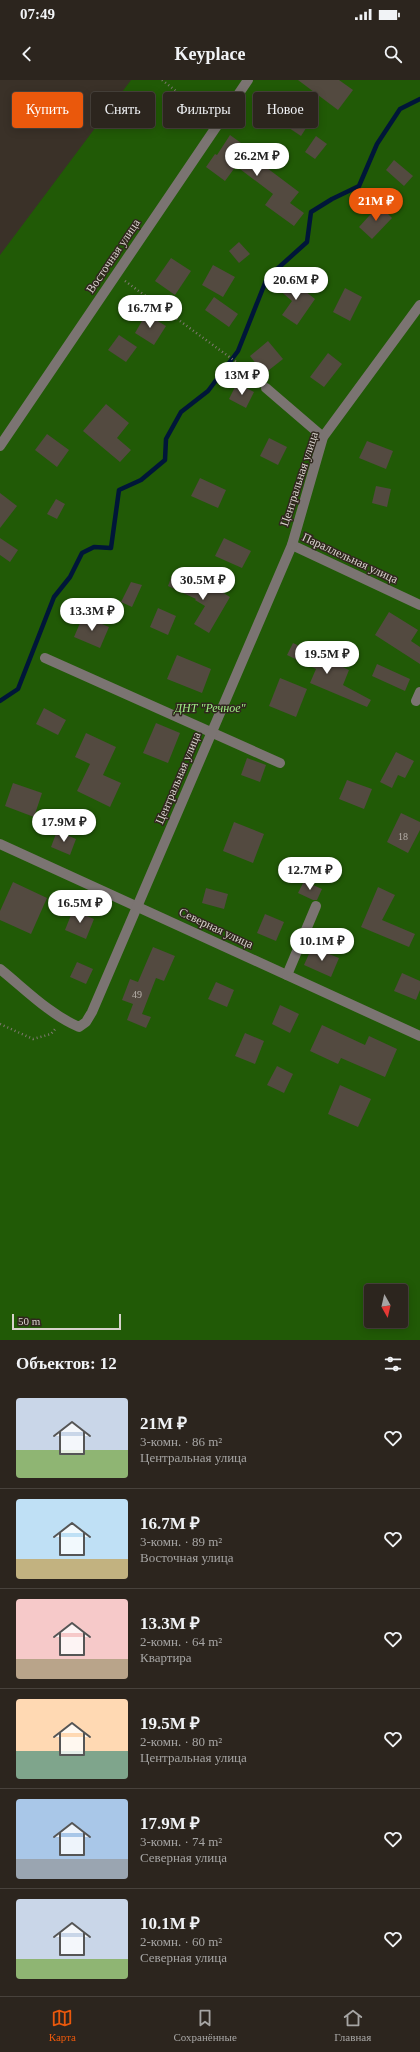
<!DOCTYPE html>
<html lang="ru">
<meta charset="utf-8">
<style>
:root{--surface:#2c251e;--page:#342d27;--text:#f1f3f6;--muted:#a6a5a4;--line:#48423c;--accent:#ea580c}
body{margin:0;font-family:Georgia,serif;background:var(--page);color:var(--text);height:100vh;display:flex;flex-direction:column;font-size:15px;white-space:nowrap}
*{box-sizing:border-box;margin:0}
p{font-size:13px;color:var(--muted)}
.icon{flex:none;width:22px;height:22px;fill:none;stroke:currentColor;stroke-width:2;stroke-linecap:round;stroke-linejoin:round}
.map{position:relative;height:1260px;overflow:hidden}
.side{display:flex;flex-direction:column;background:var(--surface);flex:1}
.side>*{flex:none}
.guide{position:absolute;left:12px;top:12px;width:396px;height:36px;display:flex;gap:8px}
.needle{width:26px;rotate:172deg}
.controls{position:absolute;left:364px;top:1204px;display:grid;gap:8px}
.controls a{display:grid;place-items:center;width:44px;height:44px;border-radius:4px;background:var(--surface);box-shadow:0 2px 10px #0003,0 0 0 1px var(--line);font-size:20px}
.scale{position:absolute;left:12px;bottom:10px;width:109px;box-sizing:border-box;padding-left:4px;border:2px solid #d7d2cc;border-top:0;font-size:11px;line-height:14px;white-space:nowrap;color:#d7d2cc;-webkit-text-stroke:3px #30271e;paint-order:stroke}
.price{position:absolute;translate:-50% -34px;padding:0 9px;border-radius:14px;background:#fff;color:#222;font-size:13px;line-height:26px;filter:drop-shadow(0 1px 2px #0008)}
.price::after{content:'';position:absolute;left:50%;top:24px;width:12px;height:9px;margin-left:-6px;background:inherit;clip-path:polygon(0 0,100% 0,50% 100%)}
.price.selected{background:var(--accent);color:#fff}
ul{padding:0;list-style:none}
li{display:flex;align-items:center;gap:12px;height:100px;padding:0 16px}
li+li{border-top:1px solid var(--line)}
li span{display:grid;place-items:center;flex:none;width:112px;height:80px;border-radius:4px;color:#555}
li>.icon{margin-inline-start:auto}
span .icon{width:48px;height:48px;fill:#fffc;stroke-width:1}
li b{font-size:17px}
h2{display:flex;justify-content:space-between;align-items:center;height:48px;padding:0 16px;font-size:17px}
.tag{padding:0 14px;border-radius:4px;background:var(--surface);box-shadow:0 2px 10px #0003,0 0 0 1px var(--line);font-size:14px;line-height:36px}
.tag.selected{background:var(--accent);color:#fff}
.status{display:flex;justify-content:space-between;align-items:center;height:28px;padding:0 20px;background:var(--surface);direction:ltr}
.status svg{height:11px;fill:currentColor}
header{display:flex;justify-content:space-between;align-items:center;height:52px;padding:0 16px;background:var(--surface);font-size:18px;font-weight:700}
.tabs{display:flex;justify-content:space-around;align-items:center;height:56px;border-top:1px solid var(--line);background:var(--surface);font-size:11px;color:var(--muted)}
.tabs a{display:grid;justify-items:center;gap:2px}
.tabs .selected{color:var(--accent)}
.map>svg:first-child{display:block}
</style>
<div class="status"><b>07:49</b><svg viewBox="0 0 49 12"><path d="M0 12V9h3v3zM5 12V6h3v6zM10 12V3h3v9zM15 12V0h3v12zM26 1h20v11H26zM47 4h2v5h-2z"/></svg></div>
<header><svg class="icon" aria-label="back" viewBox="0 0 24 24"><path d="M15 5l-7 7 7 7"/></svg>Keyplace<svg class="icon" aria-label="search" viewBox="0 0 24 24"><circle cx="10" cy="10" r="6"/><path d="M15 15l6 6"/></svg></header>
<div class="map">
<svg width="420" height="1260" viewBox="0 0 420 1260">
<rect width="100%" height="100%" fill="#3a3128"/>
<!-- green -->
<path fill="#215a06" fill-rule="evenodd" d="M131,0H420V1260H0V175ZM371,1211H401V1241H371Z"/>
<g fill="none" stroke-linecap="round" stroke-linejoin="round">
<!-- stream -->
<polyline stroke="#001639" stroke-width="4.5" points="0,621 18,609 54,517 70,497 82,473 94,467 111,468 119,410 141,400 165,380 166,359 181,332 208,311 238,271 267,198 307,162 311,132 332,119 359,106 377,64 400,29 420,19"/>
</g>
<!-- building -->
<g fill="#534a40">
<polygon points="298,0 339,0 353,10 338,30"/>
<polygon points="290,33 308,45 301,56 283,44"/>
<polygon points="230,55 255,73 257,70 272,81 267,88 299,112 290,123 304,133 294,146 265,125 273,114 236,86 225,101 206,87 215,74 217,75"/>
<polygon points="316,56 327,64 315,79 305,72"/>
<polygon points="394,80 413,96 404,106 386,90"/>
<polygon points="379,125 392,138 372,159 359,147"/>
<polygon points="239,162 250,174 239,183 229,171"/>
<polygon points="171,178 191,191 175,215 155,201"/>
<polygon points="213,185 235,197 223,217 202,205"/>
<polygon points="287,197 315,219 297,245 282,235 292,221 277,208"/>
<polygon points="345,208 362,217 350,241 333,232"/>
<polygon points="214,217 238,234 229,247 205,230"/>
<polygon points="146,234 166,246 154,265 135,253"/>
<polygon points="119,255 137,267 126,282 108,270"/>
<polygon points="268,261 283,279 264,294 250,276"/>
<polygon points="328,273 342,284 324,307 310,297"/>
<polygon points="237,303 254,312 246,328 229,319"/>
<polygon points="106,324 129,343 117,358 131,370 120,382 83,351"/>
<polygon points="47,354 69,370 57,387 35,370"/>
<polygon points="269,358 287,367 278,385 260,376"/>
<polygon points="367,361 393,371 386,389 359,378"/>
<polygon points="200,398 226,410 218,428 191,416"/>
<polygon points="376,406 391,409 387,427 372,423"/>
<polygon points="0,413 17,426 0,448"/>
<polygon points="56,419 65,424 57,439 47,434"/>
<polygon points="0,458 18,470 10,482 0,475"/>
<polygon points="224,458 251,471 242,488 215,476"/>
<polygon points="172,495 202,509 206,502 230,517 209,553 194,544 205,526 195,520 196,519 168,506"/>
<polygon points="131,502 142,505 132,527 121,522"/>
<polygon points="158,528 176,536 168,555 150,547"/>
<polygon points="389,532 418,550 411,561 420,567 420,584 375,555"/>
<polygon points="83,536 109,547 100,568 74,557"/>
<polygon points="293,563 349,590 343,605 371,620 367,627 310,603 316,589 287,575"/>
<polygon points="177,575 211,589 202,613 167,599"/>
<polygon points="377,584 410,599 405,611 372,596"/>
<polygon points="280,598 307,609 296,637 269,626"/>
<polygon points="44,628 66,640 58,655 36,644"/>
<polygon points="156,643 180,653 168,683 143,673"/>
<polygon points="86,653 116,667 103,695 121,703 110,727 77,711 90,684 75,677"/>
<polygon points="396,672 414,681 405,698 398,695 392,708 380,702"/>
<polygon points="247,678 266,685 260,702 241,695"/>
<polygon points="347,700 372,709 364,729 339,719"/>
<polygon points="13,703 42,713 34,737 5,726"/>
<polygon points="401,733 420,742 420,750 408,773 387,762"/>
<polygon points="234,742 264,754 253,783 223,771"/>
<polygon points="57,751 76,759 70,775 51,767"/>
<polygon points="304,801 322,809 317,820 313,820 298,813"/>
<polygon points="13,802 47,818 31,854 0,840 0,831"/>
<polygon points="378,807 395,815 382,840 415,854 409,867 361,847"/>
<polygon points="206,808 228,814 224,829 202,823"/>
<polygon points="73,830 94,839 86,859 65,850"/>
<polygon points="265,834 284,842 276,861 257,853"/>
<polygon points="153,867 175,876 164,901 156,898 142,934 151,937 146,948 127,940 133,924 122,920 130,899 138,902"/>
<polygon points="312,867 339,878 331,897 304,885"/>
<polygon points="77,882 93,889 86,904 70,897"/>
<polygon points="402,893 420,901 420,910 416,920 394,911"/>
<polygon points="216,902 234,910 227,927 208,919"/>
<polygon points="280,925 299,934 290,953 272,944"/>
<polygon points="322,945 365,965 369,956 397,969 385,997 341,978 338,984 310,971"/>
<polygon points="245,953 264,961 255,984 235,976"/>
<polygon points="277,986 293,994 284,1013 267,1005"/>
<polygon points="340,1005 371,1019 358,1047 328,1034"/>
</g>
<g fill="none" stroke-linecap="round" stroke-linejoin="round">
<!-- path -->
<g stroke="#7f7870" stroke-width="2.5" stroke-dasharray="1 3" stroke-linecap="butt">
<polyline points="162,0 209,37"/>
<polyline points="125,201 239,284 259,301"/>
<polyline points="0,944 33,959 51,954 56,948"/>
</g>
<!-- minor -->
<g stroke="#7b7472" stroke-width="10">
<polyline points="266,308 323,357"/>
<polyline points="0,366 248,0"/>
<polyline points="292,465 420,525"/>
<polyline points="45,578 280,683"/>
<polyline points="416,621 420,612"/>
<polyline points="0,764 420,956"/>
<path d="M0,889C25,909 49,934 79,947L86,942L92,932L292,465L323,357L420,225"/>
<polyline points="287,895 316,826"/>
</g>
</g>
<g text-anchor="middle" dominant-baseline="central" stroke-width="3" stroke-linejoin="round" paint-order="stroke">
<!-- number labels -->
<g font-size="10" fill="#b6b0a9">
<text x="403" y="756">18</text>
<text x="137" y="914">49</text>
</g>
<!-- street labels -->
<g font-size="12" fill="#d7d2cc" stroke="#30271e">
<text transform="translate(113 176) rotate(-56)">Восточная улица</text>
<text transform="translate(299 399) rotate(-72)">Центральная улица</text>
<text transform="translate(350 478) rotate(25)">Параллельная улица</text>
<text transform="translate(178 698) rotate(-67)">Центральная улица</text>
<text transform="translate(216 848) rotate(25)">Северная улица</text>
</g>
<!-- park labels -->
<g font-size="12" font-style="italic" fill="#9ff086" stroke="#30271e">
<text x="210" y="628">ДНТ "Речное"</text>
</g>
</g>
</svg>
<div class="controls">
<a><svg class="needle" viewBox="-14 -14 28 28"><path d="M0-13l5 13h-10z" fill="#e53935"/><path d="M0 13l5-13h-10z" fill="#a6a5a4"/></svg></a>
</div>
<div class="scale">50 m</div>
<b class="price" style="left:257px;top:97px">26.2M ₽</b>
<b class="price selected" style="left:376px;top:142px">21M ₽</b>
<b class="price" style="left:296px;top:221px">20.6M ₽</b>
<b class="price" style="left:150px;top:249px">16.7M ₽</b>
<b class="price" style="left:242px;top:316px">13M ₽</b>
<b class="price" style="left:203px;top:521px">30.5M ₽</b>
<b class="price" style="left:92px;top:552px">13.3M ₽</b>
<b class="price" style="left:327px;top:595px">19.5M ₽</b>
<b class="price" style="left:64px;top:763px">17.9M ₽</b>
<b class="price" style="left:310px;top:811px">12.7M ₽</b>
<b class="price" style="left:80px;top:844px">16.5M ₽</b>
<b class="price" style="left:322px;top:882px">10.1M ₽</b>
<div class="guide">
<a class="tag selected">Купить</a>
<a class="tag">Снять</a>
<a class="tag">Фильтры</a>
<a class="tag">Новое</a>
</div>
</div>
<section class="side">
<h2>Объектов: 12<svg class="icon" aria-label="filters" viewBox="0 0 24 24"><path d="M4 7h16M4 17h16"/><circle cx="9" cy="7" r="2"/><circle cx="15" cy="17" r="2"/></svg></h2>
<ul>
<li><span style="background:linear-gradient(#c9d6e8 65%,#8fb573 0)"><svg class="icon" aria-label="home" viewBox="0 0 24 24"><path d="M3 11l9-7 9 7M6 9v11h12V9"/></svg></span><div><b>21M ₽</b><p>3-комн. · 86 m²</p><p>Центральная улица</p></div><svg class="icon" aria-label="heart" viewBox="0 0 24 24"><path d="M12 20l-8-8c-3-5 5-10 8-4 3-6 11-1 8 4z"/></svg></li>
<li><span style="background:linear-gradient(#bfe0f5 75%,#c2b280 0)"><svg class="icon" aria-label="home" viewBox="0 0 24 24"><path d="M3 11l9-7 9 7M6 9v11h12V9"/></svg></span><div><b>16.7M ₽</b><p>3-комн. · 89 m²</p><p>Восточная улица</p></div><svg class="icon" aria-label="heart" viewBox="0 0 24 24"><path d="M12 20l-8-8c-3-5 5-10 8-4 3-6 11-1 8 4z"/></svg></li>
<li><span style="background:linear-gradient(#f6c9c9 75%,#b9a48a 0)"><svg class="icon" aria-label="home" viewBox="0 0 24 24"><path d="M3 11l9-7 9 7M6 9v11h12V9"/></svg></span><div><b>13.3M ₽</b><p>2-комн. · 64 m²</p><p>Квартира</p></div><svg class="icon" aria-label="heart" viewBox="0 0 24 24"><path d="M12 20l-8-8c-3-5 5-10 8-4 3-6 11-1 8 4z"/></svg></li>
<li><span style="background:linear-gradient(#ffd9b3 65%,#7fa58c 0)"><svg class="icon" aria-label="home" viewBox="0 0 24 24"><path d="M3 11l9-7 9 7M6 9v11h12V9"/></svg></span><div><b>19.5M ₽</b><p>2-комн. · 80 m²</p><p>Центральная улица</p></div><svg class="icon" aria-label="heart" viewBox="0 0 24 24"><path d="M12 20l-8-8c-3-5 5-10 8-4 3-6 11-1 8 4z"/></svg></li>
<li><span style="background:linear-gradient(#a9c7e8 75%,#9aa5b1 0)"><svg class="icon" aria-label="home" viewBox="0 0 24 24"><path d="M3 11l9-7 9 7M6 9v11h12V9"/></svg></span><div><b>17.9M ₽</b><p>3-комн. · 74 m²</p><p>Северная улица</p></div><svg class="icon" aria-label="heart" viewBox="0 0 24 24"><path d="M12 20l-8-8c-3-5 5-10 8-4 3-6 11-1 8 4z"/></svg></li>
<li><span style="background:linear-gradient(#c9d6e8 75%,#8fb573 0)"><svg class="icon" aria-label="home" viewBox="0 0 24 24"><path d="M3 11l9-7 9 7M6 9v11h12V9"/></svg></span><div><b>10.1M ₽</b><p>2-комн. · 60 m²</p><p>Северная улица</p></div><svg class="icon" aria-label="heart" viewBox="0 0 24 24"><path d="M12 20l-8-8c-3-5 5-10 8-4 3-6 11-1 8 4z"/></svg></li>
</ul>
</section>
<nav class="tabs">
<a class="selected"><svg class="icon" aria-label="map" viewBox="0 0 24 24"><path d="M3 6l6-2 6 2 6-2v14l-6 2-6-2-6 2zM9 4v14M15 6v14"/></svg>Карта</a>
<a><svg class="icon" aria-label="saved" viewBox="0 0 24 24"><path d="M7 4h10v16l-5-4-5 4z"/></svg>Сохранённые</a>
<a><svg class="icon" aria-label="home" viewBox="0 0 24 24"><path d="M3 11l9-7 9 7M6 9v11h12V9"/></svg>Главная</a>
</nav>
